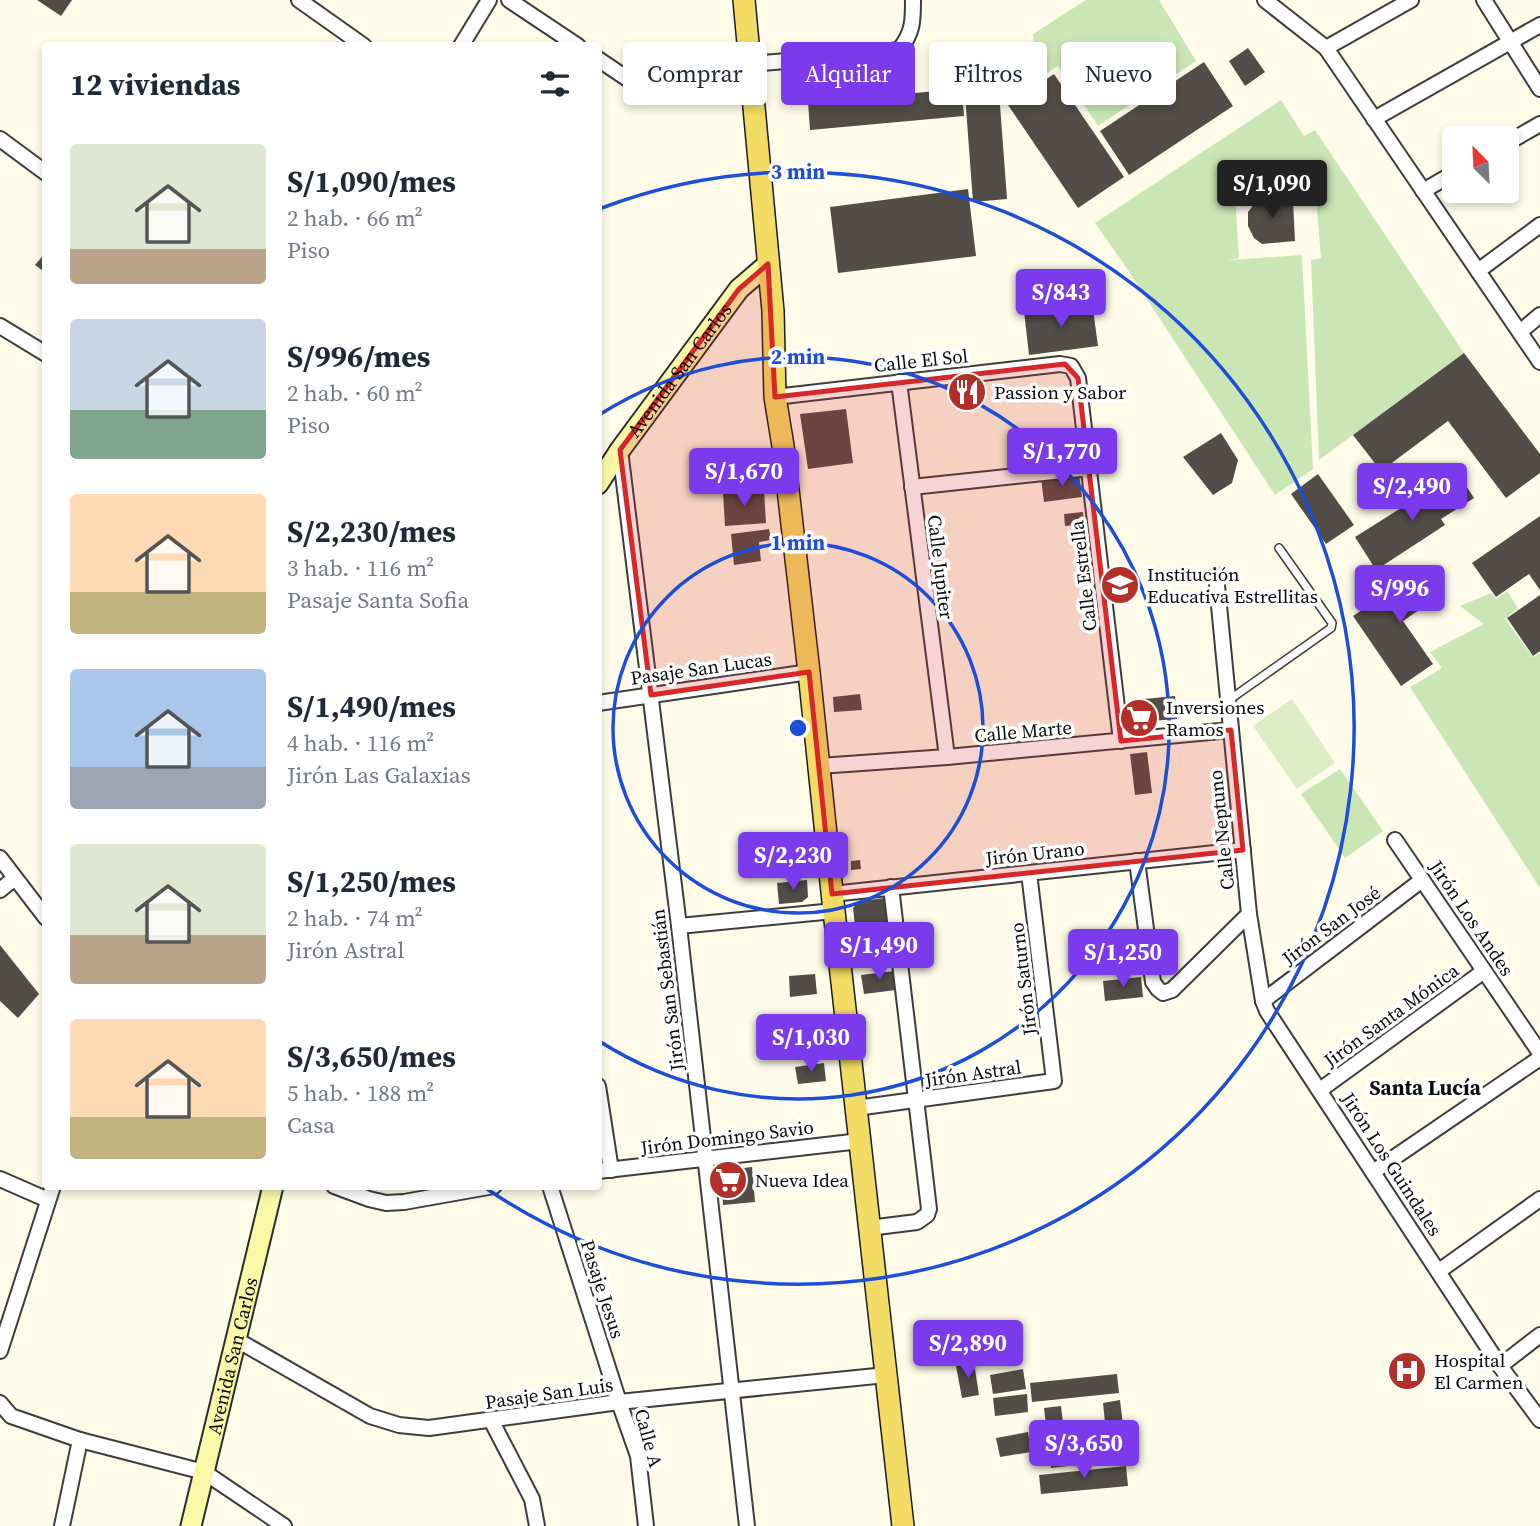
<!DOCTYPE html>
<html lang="es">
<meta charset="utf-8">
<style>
:root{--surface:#fff;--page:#f2f2f3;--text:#1f2937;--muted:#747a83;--accent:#7c3aed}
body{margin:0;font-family:"Source Serif 4",serif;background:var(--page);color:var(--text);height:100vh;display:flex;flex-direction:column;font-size:26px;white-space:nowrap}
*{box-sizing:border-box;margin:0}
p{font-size:23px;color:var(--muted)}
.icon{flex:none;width:38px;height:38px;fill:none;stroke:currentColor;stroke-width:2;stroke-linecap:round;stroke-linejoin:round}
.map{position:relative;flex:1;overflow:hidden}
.side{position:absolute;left:42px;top:42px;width:560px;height:1148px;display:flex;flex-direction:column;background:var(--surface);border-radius:7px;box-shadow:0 4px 10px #0003}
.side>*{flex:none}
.banner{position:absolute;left:623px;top:42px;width:665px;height:63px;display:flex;gap:14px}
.needle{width:46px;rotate:336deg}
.controls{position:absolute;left:1442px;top:126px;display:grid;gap:14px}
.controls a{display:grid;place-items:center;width:77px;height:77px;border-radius:7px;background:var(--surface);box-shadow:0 4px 10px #0003;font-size:35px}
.price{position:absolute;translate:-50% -60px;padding:0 16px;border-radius:7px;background:var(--accent);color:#fff;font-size:23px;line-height:46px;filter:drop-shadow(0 2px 4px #0008)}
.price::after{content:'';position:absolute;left:50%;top:42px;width:21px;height:16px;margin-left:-10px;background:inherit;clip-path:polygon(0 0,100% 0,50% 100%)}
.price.current{background:#222;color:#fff}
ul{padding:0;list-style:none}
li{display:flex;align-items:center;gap:21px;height:175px;padding:0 28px}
li span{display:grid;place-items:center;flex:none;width:196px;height:140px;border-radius:7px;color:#555}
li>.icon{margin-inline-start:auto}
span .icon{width:84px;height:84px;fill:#fffc;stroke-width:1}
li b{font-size:30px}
h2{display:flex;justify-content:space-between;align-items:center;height:84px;padding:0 28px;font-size:30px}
.pill{padding:0 24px;border-radius:7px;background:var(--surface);box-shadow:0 4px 10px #0003;font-size:24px;line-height:63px}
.pill.current{background:var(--accent);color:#fff}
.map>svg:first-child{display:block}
</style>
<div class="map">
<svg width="1540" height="1526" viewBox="0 0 1540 1526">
<rect width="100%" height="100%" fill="#fefce9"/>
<!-- green -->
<g fill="#cae6b5">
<polygon points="1086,0 1159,0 1196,61 1098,126 1058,66 1036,80 1033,34"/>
<polygon points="1281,100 1304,136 1315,130 1464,353 1319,460 1311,260 1321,258 1314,172 1234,177 1239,258 1228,260 1302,255 1313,469 1275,495 1126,267 1095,223"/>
<polygon points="1507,591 1518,608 1505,619 1533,657 1540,653 1540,888 1410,687 1442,668 1430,652 1484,624 1460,606 1491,593 1496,599"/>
<polygon points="1340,769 1383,831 1345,858 1301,794"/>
</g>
<!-- pitch -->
<polygon fill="#dcedc6" points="1292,699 1335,763 1297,789 1253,726"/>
<!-- building -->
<g fill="#524d47">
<polygon points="37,0 72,0 61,16"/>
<polygon points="1248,48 1265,72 1245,86 1229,61"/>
<polygon points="1204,62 1233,106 1129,175 1100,131"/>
<polygon points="1054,74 1124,177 1078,208 1008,105"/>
<polygon points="998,78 1007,199 973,202 964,81"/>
<polygon points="962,89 964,116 810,130 808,102"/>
<polygon points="968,189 976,256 838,273 830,207"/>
<polygon points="1270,194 1281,195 1293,201 1295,241 1262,244 1254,238 1248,226 1248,212 1258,199"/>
<polygon points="46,252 46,273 35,265"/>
<polygon points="1092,302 1098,346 1029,355 1024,311"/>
<polygon points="1464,353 1540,454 1540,473 1506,498 1448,421 1381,471 1353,435"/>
<polygon points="846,409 853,463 808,469 800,414"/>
<polygon points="1221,433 1238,460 1232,483 1213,495 1183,457"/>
<polygon points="753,453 759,454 761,457 763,473 736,476 733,455"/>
<polygon points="1079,473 1082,497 1044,502 1041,478"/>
<polygon points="1318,474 1354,525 1326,544 1291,494"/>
<polygon points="1461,478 1474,498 1441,519 1445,525 1376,570 1355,537 1436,486 1440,492"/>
<polygon points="764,490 766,523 725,526 723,493"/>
<polygon points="1083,512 1084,524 1065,526 1064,514"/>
<polygon points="1540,516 1540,590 1529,574 1496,597 1472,563"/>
<polygon points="769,529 771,540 759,542 761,561 734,565 731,534"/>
<polygon points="1427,566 1445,592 1403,621 1433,664 1401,686 1353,616"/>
<polygon points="1540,595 1540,651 1533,656 1507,618"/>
<polygon points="860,694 862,710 834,712 833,697"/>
<polygon points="1175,696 1177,719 1136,722 1134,700"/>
<polygon points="1147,752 1152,793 1135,795 1130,754"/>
<polygon points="806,855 807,867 755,872 753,860"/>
<polygon points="860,860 861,869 851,870 851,861"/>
<polygon points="807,880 808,897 802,902 779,904 777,883"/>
<polygon points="885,898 890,939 857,943 853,908 859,901"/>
<polygon points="0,945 39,994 18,1018 0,1001"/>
<polygon points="894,971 896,990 864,994 861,975"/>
<polygon points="815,974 817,994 790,997 789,976"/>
<polygon points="1141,977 1143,997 1105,1001 1103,981"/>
<polygon points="824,1063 826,1081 798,1084 795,1067"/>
<polygon points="752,1167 755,1202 723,1205 721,1176 727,1170"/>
<polygon points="974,1363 979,1395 962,1398 956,1366"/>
<polygon points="1023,1369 1026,1389 993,1394 990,1375"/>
<polygon points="1117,1374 1119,1393 1032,1402 1030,1383"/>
<polygon points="1027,1394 1028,1412 995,1416 993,1398"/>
<polygon points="1120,1400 1127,1459 1109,1461 1103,1403"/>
<polygon points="1061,1406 1068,1466 1051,1468 1044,1408"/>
<polygon points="1028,1432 1031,1452 1000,1457 996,1438"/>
<polygon points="1126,1466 1128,1486 1041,1494 1039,1475"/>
</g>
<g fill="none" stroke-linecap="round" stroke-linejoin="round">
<defs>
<polyline id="lane" points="1229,700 1331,628 1332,623 1279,548"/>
<g id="street">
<polyline points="299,0 364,46"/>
<polyline points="509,0 578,46"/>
<polyline points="1265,0 1326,48 1540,362"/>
<polyline points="1484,0 1540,89"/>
<polyline points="461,46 489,0"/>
<polyline points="1326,48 1411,0"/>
<polyline points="598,59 638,86"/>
<path d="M750,64L884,53L900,49C913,32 913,21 913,0"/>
<polyline points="1374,119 1540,25"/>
<polyline points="0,139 46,173"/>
<polyline points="1507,143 1540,124"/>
<polyline points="1423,191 1454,173"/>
<polyline points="1478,271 1540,225"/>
<polyline points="0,326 46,354"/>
<polyline points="1520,332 1540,315"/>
<polyline points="899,382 947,757"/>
<polyline points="775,397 1060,364 1071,366 1078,378 1121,741"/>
<polyline points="620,450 679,926 747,1526"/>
<polyline points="912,487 1090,468"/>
<polyline points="1216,575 1249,914 1263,1001 1267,1011 1500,1366 1540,1420"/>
<polyline points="598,703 809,672"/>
<polyline points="819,766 947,757 1231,730"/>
<polyline points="1395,840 1540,1053"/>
<polyline points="0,858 46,918"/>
<polyline points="1137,861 1153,982 1158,989 1163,993 1172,990 1249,914"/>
<polyline points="0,890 15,878"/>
<polyline points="832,894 1243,850"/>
<polyline points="679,926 834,911"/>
<polyline points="1263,1001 1422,880"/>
<polyline points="598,1086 611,1170"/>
<polyline points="1320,1090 1484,971"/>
<polyline points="856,1108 1054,1081 1029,873"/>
<polyline points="598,1171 860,1141"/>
<polyline points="1373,1172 1540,1058"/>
<polyline points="0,1179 48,1200"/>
<polyline points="334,1186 369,1199 386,1203 404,1202 494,1186"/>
<polyline points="550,1186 619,1402 638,1456 646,1526"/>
<polyline points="869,1228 917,1222 927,1215 929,1209 891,887"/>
<polyline points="1439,1271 1540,1199"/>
<polyline points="237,1340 370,1416 399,1425 429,1428 619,1402 886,1375"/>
<polyline points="0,1351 53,1186"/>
<polyline points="1500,1366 1540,1335"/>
<polyline points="0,1403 11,1416 80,1440 204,1472 284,1526"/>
<polyline points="491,1420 532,1499 537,1526"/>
<polyline points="62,1526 80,1440"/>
</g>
<g id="secondary">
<path id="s1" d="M598,484L620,450L739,289L768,264"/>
<path id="s2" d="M191,1526L273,1186"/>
</g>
<polyline id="primary" points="744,0 773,311 775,397 783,446 809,672 834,911 903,1526"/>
</defs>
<!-- lane casing -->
<use href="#lane" stroke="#3d3d3d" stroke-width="10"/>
<!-- street casing -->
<use href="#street" stroke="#3d3d3d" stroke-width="18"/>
<!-- secondary casing -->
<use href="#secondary" stroke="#2c2c2c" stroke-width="23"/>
<!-- primary casing -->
<use href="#primary" stroke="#1b1b1b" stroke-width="24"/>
<!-- lane -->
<use href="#lane" stroke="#fff" stroke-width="7"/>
<!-- street -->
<use href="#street" stroke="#fff" stroke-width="14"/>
<!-- secondary -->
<use href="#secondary" stroke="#fbf9a7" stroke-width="19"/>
<!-- primary -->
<use href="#primary" stroke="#f2dc65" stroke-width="21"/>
</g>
<!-- marked area -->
<path fill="#d62828" fill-opacity="0.2" stroke="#d62828" stroke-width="5" stroke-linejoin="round" d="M768,264L775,397L1065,364L1078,378L1121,741L1231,730L1243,850L832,894L809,672L651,695L620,450L739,289Z"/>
<!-- distance rings -->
<g fill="none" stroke="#1d4ed8" stroke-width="3.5">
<circle cx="798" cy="728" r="185"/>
<path d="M599 415A371 371 0 1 1 599 1041"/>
<path d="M599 209A556 556 0 1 1 487 1189"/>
</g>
<!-- icons -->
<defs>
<symbol id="restaurant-disc" viewBox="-11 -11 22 22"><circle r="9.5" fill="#b3302a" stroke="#fff"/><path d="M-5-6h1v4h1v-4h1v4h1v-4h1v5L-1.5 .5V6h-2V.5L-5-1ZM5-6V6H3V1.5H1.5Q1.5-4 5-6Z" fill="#fff"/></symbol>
<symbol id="school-disc" viewBox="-11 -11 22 22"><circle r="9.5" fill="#b3302a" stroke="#fff"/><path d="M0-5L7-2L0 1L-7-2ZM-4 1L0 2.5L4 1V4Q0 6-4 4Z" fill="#fff"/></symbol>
<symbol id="supermarket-disc" viewBox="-11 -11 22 22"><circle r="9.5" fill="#b3302a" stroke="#fff"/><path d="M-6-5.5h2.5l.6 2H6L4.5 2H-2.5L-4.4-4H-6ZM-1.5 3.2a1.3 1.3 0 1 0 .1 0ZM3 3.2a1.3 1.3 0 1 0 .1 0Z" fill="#fff"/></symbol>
<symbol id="hospital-disc" viewBox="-11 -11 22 22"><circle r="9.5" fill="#b3302a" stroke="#fff"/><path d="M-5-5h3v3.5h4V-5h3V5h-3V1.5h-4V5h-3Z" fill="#fff"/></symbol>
</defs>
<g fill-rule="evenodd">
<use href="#restaurant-disc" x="945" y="370" width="44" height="44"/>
<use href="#school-disc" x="1098" y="563" width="44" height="44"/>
<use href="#supermarket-disc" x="1117" y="696" width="44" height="44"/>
<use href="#supermarket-disc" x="706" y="1158" width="44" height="44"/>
<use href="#hospital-disc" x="1385" y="1349" width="44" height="44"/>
</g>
<g text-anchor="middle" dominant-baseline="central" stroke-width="7" stroke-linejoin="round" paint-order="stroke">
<!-- street labels -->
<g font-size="19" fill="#0a0a0a" stroke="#fff">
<text transform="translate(921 360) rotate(-6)">Calle El Sol</text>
<text stroke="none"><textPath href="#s1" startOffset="140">Avenida San Carlos</textPath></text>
<text transform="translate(941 567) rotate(83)">Calle Jupiter</text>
<text transform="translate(1083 576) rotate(-97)">Calle Estrella</text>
<text transform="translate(701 668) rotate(-8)">Pasaje San Lucas</text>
<text transform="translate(1023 731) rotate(-5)">Calle Marte</text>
<text transform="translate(1221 830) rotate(-96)">Calle Neptuno</text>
<text transform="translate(1035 853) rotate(-6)">Jirón Urano</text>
<text transform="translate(1472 918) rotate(56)">Jirón Los Andes</text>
<text transform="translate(1331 925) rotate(-37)">Jirón San José</text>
<text transform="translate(1023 979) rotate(-97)">Jirón Saturno</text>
<text transform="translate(667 990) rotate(-97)">Jirón San Sebastián</text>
<text transform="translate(1391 1015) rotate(-36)">Jirón Santa Mónica</text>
<text transform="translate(973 1073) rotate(-8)">Jirón Astral</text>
<text transform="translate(727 1137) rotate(-7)">Jirón Domingo Savio</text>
<text transform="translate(1392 1164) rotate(57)">Jirón Los Guindales</text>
<text transform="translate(603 1289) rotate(72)">Pasaje Jesus</text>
<text stroke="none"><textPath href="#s2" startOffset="175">Avenida San Carlos</textPath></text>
<text transform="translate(549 1393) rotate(-8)">Pasaje San Luis</text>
<text transform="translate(649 1438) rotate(75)">Calle A</text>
</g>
<!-- poi labels -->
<g font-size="19" fill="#0a0a0a" stroke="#fff" text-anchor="start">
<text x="994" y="392">Passion y Sabor</text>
<text x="1147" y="574">Institución<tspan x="1147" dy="22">Educativa Estrellitas</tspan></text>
<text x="1166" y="707">Inversiones<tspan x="1166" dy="22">Ramos</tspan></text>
<text x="755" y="1180">Nueva Idea</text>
<text x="1434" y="1360">Hospital<tspan x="1434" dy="22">El Carmen</tspan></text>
</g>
<!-- neighbourhood labels -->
<g font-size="21" font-weight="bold" fill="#0a0a0a" stroke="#fff">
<text x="1425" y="1087">Santa Lucía</text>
</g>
</g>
<circle cx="798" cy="728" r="10" fill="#1d4ed8" stroke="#fff" stroke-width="3.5"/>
<g font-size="21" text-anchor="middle" font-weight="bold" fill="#1d4ed8" stroke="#fff" stroke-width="7" stroke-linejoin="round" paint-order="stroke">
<text x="798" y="179">3 min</text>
<text x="798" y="364">2 min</text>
<text x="798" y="550">1 min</text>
</g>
</svg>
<div class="controls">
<a><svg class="needle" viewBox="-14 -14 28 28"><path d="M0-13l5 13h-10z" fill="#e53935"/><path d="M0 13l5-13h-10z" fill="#747a83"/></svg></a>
</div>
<b class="price current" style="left:1272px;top:220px">S/1,090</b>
<b class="price" style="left:1061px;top:329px">S/843</b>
<b class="price" style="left:1062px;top:488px">S/1,770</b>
<b class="price" style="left:744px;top:508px">S/1,670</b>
<b class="price" style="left:1412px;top:523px">S/2,490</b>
<b class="price" style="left:1400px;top:625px">S/996</b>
<b class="price" style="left:793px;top:892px">S/2,230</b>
<b class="price" style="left:879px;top:982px">S/1,490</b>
<b class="price" style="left:1123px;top:989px">S/1,250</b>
<b class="price" style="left:811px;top:1074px">S/1,030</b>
<b class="price" style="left:968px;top:1380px">S/2,890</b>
<b class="price" style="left:1084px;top:1480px">S/3,650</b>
<div class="banner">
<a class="pill">Comprar</a>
<a class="pill current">Alquilar</a>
<a class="pill">Filtros</a>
<a class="pill">Nuevo</a>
</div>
<section class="side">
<h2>12 viviendas<svg class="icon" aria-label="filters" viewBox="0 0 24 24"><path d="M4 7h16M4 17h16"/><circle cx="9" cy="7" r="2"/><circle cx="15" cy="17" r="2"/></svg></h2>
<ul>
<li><span style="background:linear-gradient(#dfe7d0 75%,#b9a48a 0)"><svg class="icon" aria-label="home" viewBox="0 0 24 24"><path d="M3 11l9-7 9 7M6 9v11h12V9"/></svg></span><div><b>S/1,090/mes</b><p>2 hab. · 66 m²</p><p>Piso</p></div></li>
<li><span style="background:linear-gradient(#c9d6e8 65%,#7fa58c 0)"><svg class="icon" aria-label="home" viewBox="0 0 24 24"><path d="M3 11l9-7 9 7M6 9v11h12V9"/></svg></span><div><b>S/996/mes</b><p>2 hab. · 60 m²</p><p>Piso</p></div></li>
<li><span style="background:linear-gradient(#ffd9b3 70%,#c2b280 0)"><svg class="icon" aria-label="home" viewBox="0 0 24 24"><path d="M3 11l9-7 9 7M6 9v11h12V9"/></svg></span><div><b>S/2,230/mes</b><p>3 hab. · 116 m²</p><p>Pasaje Santa Sofia</p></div></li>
<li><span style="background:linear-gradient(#a9c7e8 70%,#9aa5b1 0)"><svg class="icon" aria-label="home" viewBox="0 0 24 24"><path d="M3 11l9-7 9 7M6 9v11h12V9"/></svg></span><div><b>S/1,490/mes</b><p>4 hab. · 116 m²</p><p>Jirón Las Galaxias</p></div></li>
<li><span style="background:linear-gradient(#dfe7d0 65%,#b9a48a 0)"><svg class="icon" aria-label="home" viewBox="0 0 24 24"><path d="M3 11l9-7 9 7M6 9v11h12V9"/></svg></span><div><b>S/1,250/mes</b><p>2 hab. · 74 m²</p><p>Jirón Astral</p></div></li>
<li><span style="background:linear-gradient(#ffd9b3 70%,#c2b280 0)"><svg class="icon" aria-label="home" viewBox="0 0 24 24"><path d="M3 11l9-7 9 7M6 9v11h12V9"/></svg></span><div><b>S/3,650/mes</b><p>5 hab. · 188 m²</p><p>Casa</p></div></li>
</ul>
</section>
</div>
